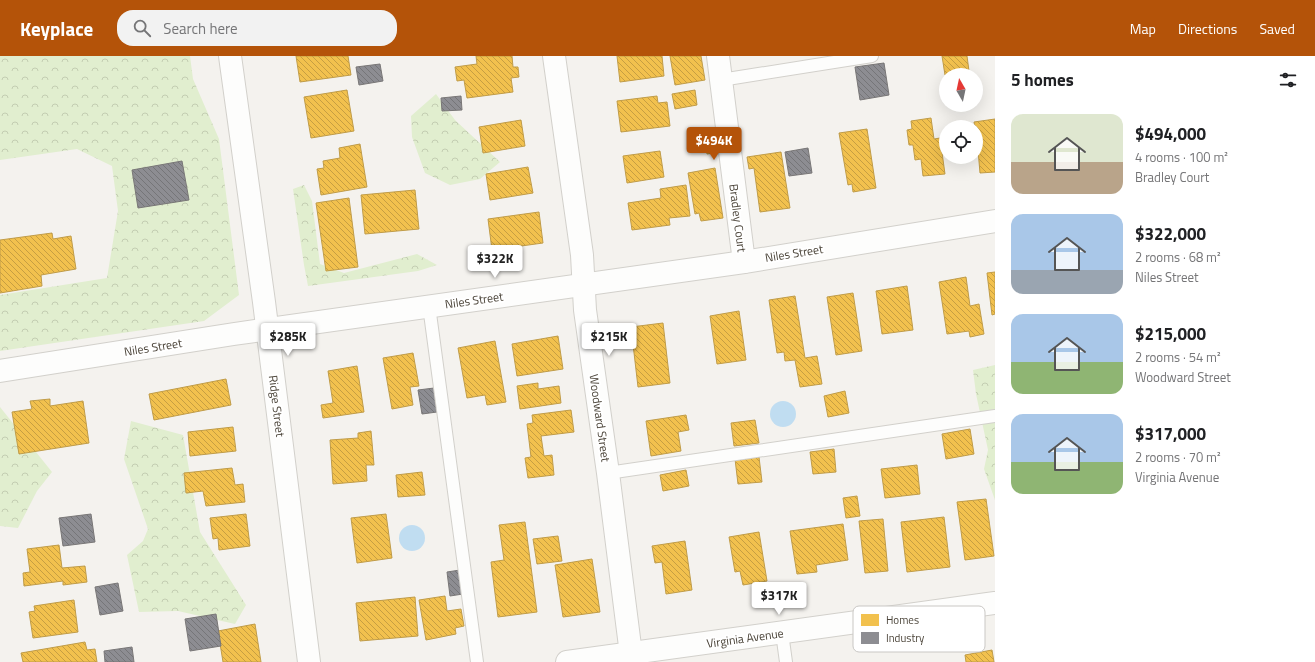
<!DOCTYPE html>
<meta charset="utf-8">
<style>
:root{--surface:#fff;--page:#f2f2f2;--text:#202124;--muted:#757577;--accent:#b45309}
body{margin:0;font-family:"Titillium Web",sans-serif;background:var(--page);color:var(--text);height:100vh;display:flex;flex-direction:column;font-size:15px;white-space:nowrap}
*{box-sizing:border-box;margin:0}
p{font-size:13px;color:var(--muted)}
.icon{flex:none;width:22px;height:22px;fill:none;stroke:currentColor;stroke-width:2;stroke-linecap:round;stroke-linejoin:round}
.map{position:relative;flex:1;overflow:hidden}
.side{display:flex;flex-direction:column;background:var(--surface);width:320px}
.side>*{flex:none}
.needle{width:26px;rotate:351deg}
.buttons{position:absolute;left:939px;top:12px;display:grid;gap:8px}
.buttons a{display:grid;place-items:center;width:44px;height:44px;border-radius:50%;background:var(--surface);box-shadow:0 4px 16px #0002;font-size:20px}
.price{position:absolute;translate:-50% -34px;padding:0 9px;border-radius:4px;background:#fff;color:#222;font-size:13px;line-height:26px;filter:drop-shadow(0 1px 2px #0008)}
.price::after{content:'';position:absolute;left:50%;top:24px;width:12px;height:9px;margin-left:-6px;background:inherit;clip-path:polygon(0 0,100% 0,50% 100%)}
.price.selected{background:var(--accent);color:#fff}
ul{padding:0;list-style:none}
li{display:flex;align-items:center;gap:12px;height:100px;padding:0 16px}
li span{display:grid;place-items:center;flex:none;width:112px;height:80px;border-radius:12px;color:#555}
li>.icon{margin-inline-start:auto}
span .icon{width:48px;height:48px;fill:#fffc;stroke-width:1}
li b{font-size:17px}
h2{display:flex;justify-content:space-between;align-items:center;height:48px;padding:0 16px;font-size:17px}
header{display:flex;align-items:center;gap:24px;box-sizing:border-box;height:56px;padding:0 20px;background:var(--accent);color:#fff}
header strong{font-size:19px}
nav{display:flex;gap:22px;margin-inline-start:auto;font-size:14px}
.search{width:280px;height:36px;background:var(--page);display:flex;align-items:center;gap:10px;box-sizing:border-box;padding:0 14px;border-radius:16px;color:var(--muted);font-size:15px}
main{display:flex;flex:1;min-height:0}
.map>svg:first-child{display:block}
</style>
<header>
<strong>Keyplace</strong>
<div class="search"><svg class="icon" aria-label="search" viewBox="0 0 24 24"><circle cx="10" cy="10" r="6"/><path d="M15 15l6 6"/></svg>Search here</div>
<nav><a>Map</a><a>Directions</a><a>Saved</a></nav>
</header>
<main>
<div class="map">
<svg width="995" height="606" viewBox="0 0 995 606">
<defs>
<pattern id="forest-crowns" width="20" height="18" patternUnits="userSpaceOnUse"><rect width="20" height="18" fill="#e1eecf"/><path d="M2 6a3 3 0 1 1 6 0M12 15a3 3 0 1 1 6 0" fill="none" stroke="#c3cdb2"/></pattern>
<pattern id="homes-back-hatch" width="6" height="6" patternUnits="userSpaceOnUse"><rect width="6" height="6" fill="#f2c14e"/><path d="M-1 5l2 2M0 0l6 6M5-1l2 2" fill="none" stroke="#c69e42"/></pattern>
<pattern id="industry-back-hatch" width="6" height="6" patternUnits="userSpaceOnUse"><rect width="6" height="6" fill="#8d8d92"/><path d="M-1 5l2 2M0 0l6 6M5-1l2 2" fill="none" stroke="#757578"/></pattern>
</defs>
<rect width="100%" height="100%" fill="#f4f2ee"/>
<!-- forest -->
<g fill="url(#forest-crowns)">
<polygon points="0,0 190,0 193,23 219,83 239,239 204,265 0,295 0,239 107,222 118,155 112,110 77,93 0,104"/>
<polygon points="436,38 455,64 500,106 480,123 450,129 425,117 412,81 411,60"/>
<polygon points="304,129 312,145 320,208 344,217 417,198 437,209 418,215 308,230 304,209 293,133"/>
<polygon points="995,309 995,444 984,413 988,394 976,338 973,314"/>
<polygon points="0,351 52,416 37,435 18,472 0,470"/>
<polygon points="131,365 183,379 200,476 246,549 235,568 178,555 139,556 127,499 143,485 148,473 124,403"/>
</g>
<!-- water -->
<g fill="#c0ddf1">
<circle cx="783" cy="358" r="13"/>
<circle cx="412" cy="482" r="13"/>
</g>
<!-- homes -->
<g fill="url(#homes-back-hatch)" stroke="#c09c48">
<polygon points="296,0 348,0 351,19 300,26"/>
<polygon points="476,0 512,0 513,11 518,11 519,21 511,22 513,36 467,42 464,24 457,25 455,11 477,8"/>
<polygon points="617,0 662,0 664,20 620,26"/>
<polygon points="670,0 701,0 705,24 675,29"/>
<polygon points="942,0 967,0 969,15 945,19"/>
<polygon points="347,34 354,75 311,82 304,41"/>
<polygon points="695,34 697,49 675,53 672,38"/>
<polygon points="657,40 658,47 667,46 670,70 621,76 617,45"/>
<polygon points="931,62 934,83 940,82 945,118 923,120 921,103 915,104 913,89 909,89 907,74 912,73 911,65"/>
<polygon points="995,63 995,116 980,117 976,71 975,71 974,66"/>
<polygon points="521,64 525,90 483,97 479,71"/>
<polygon points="867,73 876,132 853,136 852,128 848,129 839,77"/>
<polygon points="717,76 720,96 707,98 704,77"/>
<polygon points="360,88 367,131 321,139 317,113 324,112 323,105 340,102 339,92"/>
<polygon points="660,95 664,121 627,127 623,100"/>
<polygon points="781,96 790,152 760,156 754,112 749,113 747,101"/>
<polygon points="528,111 533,137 490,144 486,118"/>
<polygon points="715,112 723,162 701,165 699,157 695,158 688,117"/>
<polygon points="686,129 690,160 669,162 670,169 632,174 628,147 661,142 660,133"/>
<polygon points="415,134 419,173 365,178 361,139"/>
<polygon points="349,142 358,211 326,215 316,147"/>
<polygon points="539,156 543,187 492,194 488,163"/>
<polygon points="52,177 53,183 71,180 76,213 41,219 42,230 0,237 0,184"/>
<polygon points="995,216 995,258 992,259 987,217"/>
<polygon points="966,221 970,250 979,248 984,278 970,281 969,275 947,278 939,226"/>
<polygon points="907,230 913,274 882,278 876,235"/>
<polygon points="853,237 862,295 836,299 827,241"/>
<polygon points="795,240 805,302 817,300 822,328 800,331 795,304 785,305 784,296 777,297 769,244"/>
<polygon points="739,255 746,304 717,308 710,260"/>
<polygon points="663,267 670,327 638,331 631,271"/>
<polygon points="558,280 563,313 517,320 512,288"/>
<polygon points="495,285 506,346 487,349 485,339 467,342 458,292"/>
<polygon points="413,297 419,330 410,331 413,349 392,353 383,302"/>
<polygon points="357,310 364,356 323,362 321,349 333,347 328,315"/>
<polygon points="226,323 231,349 154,364 149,338"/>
<polygon points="538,327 538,333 559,330 561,347 520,353 517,330"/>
<polygon points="845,335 849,357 828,361 824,340"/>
<polygon points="50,343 50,350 83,345 89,387 19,398 12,356 32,353 30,345"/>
<polygon points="571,354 574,376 541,380 544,400 552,399 554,419 528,422 525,402 531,401 527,368 533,367 532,359"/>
<polygon points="686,359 689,374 678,376 681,395 651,400 646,365"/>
<polygon points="755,364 759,387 734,390 731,367"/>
<polygon points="233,371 236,395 190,400 188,376"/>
<polygon points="970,373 974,398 946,403 942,378"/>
<polygon points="371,375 374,409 366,409 367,425 333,428 330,384 358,382 358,377"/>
<polygon points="834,393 836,416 813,418 810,396"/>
<polygon points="759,401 762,426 738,428 735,403"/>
<polygon points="917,409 920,438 885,442 881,413"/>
<polygon points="232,412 235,429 243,428 245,446 206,450 203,435 186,437 184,417"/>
<polygon points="686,414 689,430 663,435 660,419"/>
<polygon points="422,416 425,439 398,441 396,419"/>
<polygon points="857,440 860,460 846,462 843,442"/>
<polygon points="986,443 994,500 965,504 957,446"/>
<polygon points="246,458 250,490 219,494 218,482 213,483 210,462"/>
<polygon points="386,458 392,502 357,507 351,462"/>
<polygon points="944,461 950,511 907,516 901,466"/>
<polygon points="883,463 888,515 865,517 859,465"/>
<polygon points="525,466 537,556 498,561 491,506 504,504 499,469"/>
<polygon points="843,468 848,504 816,509 817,516 797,518 790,475"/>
<polygon points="759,476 767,525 743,529 740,515 735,516 729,481"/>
<polygon points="558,480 562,505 537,508 533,483"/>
<polygon points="685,485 692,534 666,538 662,506 655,507 652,490"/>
<polygon points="59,489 62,512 85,510 87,526 63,529 63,525 24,530 23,517 30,516 27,493"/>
<polygon points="592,503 600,556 563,561 555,509"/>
<polygon points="445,540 447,555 461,553 464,570 455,572 456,578 426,584 419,544"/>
<polygon points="415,541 418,580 360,585 356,547"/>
<polygon points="74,544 78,576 33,582 29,556 35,555 34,550"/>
<polygon points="255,568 261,606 223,606 218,575"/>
<polygon points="85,586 87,594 95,593 97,606 23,606 21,597"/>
<polygon points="992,594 994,606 966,606 965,599"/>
</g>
<!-- industry -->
<g fill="url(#industry-back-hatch)" stroke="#797777">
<polygon points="884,7 889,39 860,44 855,11"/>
<polygon points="380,8 383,25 359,29 356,11"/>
<polygon points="461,40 462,54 442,55 441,42"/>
<polygon points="808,92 812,117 789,120 785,96"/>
<polygon points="182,105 189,144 138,152 132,114"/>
<polygon points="434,332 437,356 422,358 418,334"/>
<polygon points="91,458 95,486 63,490 59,462"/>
<polygon points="460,514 463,538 450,540 447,516"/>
<polygon points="118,527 123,555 100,559 95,531"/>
<polygon points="216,558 221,590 190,595 185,563"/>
<polygon points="132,591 134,606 105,606 104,595"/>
</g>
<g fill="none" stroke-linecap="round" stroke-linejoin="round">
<defs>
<g id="service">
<polyline points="721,24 872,0"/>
<polyline points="429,250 477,606"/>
<polyline points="608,417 995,360"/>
<polyline points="782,577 786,606"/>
</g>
<g id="minor">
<polyline points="230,0 264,246 309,606"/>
<polyline points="554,0 582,199 585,254 608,417 632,606"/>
<polyline points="718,0 744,206"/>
<polyline points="0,315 234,278 744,206 995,165"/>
<polyline points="567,606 995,547"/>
</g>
</defs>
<!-- service casing -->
<use href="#service" stroke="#d2d0cb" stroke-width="14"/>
<!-- minor casing -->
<use href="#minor" stroke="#d2d0cb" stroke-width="24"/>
<!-- service -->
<use href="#service" stroke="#fdfdfc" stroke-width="12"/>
<!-- minor -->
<use href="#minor" stroke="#fdfdfc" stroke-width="22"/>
</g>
<g text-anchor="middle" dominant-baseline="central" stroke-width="4" stroke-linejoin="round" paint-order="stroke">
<!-- street labels -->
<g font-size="12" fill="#4b4439" stroke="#fff">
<text transform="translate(738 162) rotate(83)">Bradley Court</text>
<text transform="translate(794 197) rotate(-9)">Niles Street</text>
<text transform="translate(474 244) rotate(-8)">Niles Street</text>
<text transform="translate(153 291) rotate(-9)">Niles Street</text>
<text transform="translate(277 350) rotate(83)">Ridge Street</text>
<text transform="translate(600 362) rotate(82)">Woodward Street</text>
<text transform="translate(745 582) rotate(-8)">Virginia Avenue</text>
</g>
</g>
<!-- legend -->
<rect x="853" y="550" width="132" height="46" rx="6" fill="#fff" stroke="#c9c7c4" stroke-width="1"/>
<rect x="861" y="558" width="18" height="12" fill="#f2c14e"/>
<rect x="861" y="576" width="18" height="12" fill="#8d8d92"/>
<g font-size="11" fill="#4b4439">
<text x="886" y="568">Homes</text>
<text x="886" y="586">Industry</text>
</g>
</svg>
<div class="buttons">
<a><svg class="needle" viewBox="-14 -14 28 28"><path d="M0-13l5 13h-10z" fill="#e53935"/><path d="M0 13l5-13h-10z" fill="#757577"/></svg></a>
<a><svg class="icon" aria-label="locate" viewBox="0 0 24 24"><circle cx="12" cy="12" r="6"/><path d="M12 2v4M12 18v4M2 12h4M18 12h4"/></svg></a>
</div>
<b class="price selected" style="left:714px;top:105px">$494K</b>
<b class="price" style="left:495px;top:223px">$322K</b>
<b class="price" style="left:288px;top:301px">$285K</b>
<b class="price" style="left:609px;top:301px">$215K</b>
<b class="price" style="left:779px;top:560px">$317K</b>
</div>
<section class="side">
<h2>5 homes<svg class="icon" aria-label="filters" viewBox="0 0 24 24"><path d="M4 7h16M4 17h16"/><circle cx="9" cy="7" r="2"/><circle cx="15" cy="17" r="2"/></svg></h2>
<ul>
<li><span style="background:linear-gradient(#dfe7d0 60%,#b9a48a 0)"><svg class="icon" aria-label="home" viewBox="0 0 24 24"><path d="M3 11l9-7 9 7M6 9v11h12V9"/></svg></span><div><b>$494,000</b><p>4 rooms · 100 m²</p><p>Bradley Court</p></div></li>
<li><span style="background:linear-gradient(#a9c7e8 70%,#9aa5b1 0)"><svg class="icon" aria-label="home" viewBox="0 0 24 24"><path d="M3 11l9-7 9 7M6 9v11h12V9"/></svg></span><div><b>$322,000</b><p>2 rooms · 68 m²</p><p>Niles Street</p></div></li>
<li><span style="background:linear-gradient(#a9c7e8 60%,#8fb573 0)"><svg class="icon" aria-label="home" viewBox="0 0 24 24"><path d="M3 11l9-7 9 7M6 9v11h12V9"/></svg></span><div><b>$215,000</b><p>2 rooms · 54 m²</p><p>Woodward Street</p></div></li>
<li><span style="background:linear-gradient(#a9c7e8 60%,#8fb573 0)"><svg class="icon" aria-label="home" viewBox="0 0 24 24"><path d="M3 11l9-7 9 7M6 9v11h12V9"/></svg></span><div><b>$317,000</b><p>2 rooms · 70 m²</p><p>Virginia Avenue</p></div></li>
</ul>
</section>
</main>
